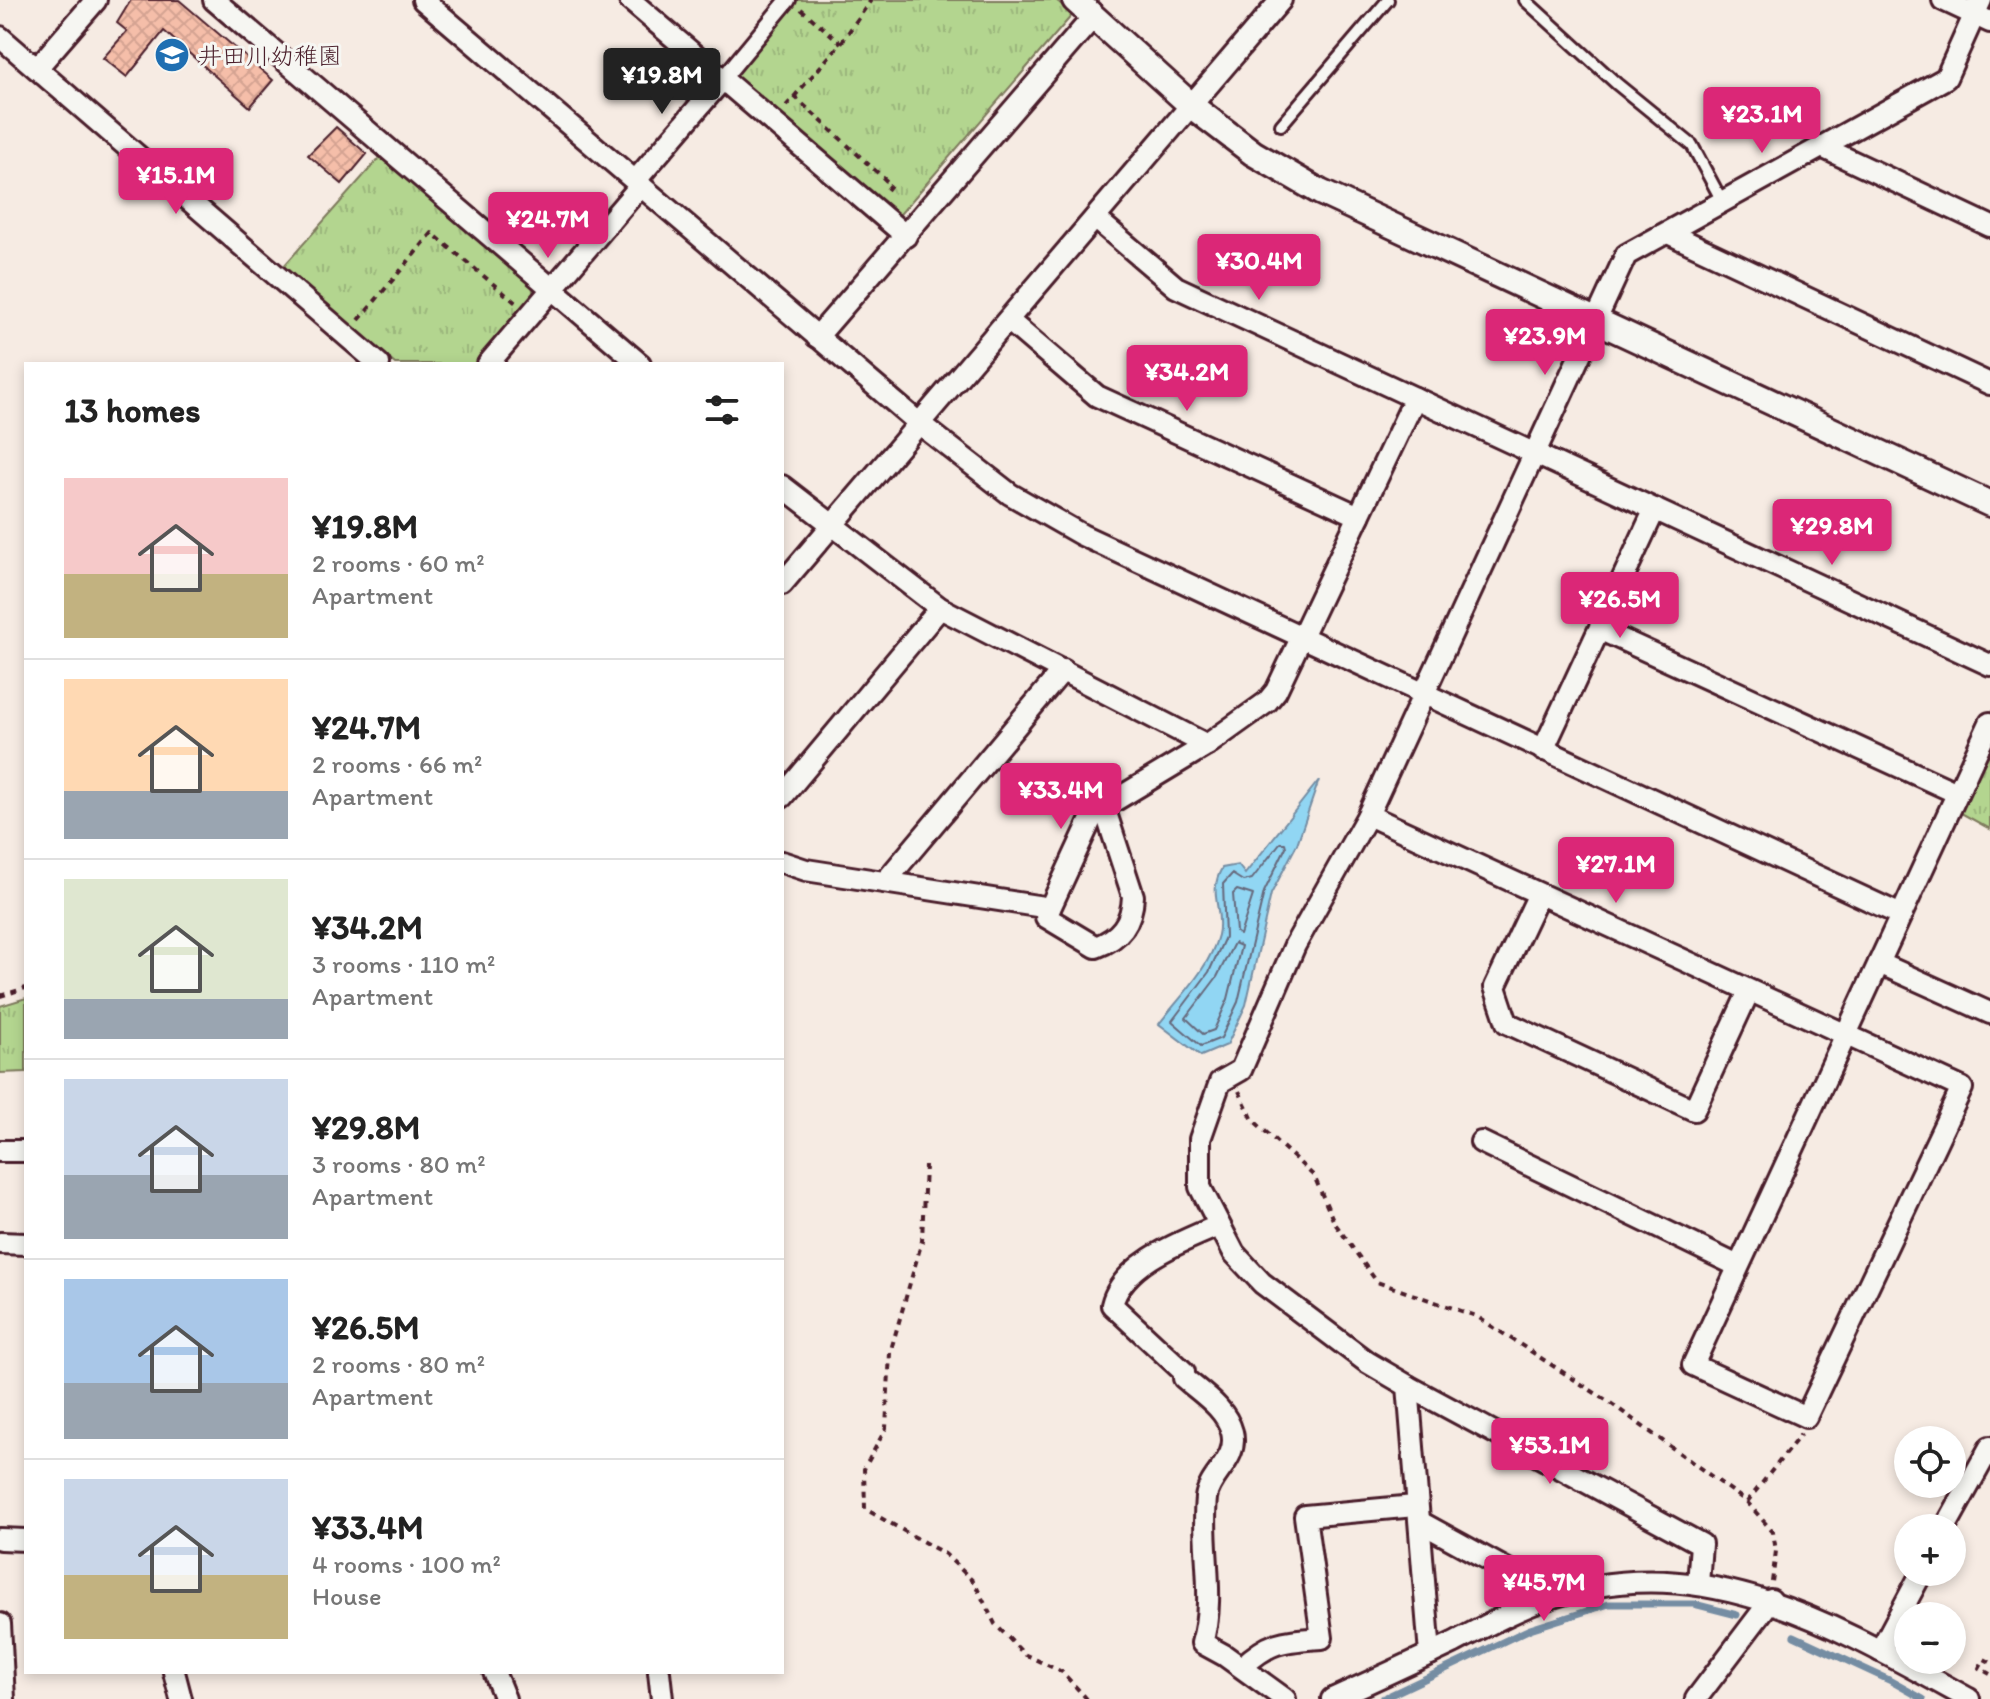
<!DOCTYPE html>
<meta charset="utf-8">
<style>
:root{--surface:#fff;--page:#f2f2f2;--text:#222;--muted:#767676;--line:#e0e0e0;--accent:#db2777}
body{margin:0;font-family:Itim,"Klee One",sans-serif;background:var(--page);color:var(--text);height:100vh;display:flex;flex-direction:column;font-size:30px;white-space:nowrap}
*{box-sizing:border-box;margin:0}
p{font-size:26px;color:var(--muted)}
.icon{flex:none;width:44px;height:44px;fill:none;stroke:currentColor;stroke-width:2;stroke-linecap:round;stroke-linejoin:round}
.map{position:relative;flex:1;overflow:hidden}
.drawer{position:absolute;left:24px;top:362px;width:760px;height:1312px;display:flex;flex-direction:column;background:var(--surface);border-radius:0px;box-shadow:0 4px 12px #0003}
.drawer>*{flex:none}
.fabs{position:absolute;left:1894px;top:1426px;display:grid;gap:16px}
.fabs a{display:grid;place-items:center;width:72px;height:72px;border-radius:50%;background:var(--surface);box-shadow:0 4px 12px #0003;font-size:40px}
.price{position:absolute;translate:-50% -68px;padding:0 18px;border-radius:8px;background:var(--accent);color:#fff;font-size:26px;line-height:52px;filter:drop-shadow(0 2px 4px #0008)}
.price::after{content:'';position:absolute;left:50%;top:48px;width:24px;height:18px;margin-left:-12px;background:inherit;clip-path:polygon(0 0,100% 0,50% 100%)}
.price.current{background:#222;color:#fff}
ul{padding:0;list-style:none}
li{display:flex;align-items:center;gap:24px;height:200px;padding:0 40px}
li+li{border-top:2px solid var(--line)}
li span{display:grid;place-items:center;flex:none;width:224px;height:160px;border-radius:0px;color:#555}
li>.icon{margin-inline-start:auto}
span .icon{width:96px;height:96px;fill:#fffc;stroke-width:1}
li b{font-size:34px}
h2{display:flex;justify-content:space-between;align-items:center;height:96px;padding:0 40px;font-size:34px}
.map>svg:first-child{display:block}
</style>
<div class="map">
<svg width="1990" height="1699" viewBox="0 0 1990 1699">
<defs>
<pattern id="park-tufts" width="24" height="20" patternUnits="userSpaceOnUse" patternTransform="scale(2)"><rect width="24" height="20" fill="#b3d58f"/><path d="M3 7l-1-3M5 7V3M7 7l1-3M15 17l-1-3M17 17v-4M19 17l1-3" fill="none" stroke="#9bb67c"/></pattern>
<pattern id="building-cross-hatch" width="8" height="8" patternUnits="userSpaceOnUse" patternTransform="scale(2)"><rect width="8" height="8" fill="#f5bea9"/><path d="M0 0l8 8M0 8l8-8" fill="none" stroke="#d4a392"/></pattern>
</defs>
<rect width="100%" height="100%" fill="#f6ebe3"/>
<filter id="ink" filterUnits="userSpaceOnUse"><feTurbulence type="fractalNoise" baseFrequency=".0125" numOctaves="2"/><feDisplacementMap in="SourceGraphic" scale="16" xChannelSelector="R" yChannelSelector="G"/><feConvolveMatrix kernelMatrix="1 2 1 2 8 2 1 2 1" color-interpolation-filters="sRGB"/></filter>
<g filter="url(#ink)">
<!-- park -->
<g fill="url(#park-tufts)" stroke="#7e7a5d" stroke-width="2">
<polygon points="796,0 1056,0 1073,14 895,220 732,76"/>
<polygon points="381,156 533,286 533,295 474,364 395,364 283,267"/>
<polygon points="1990,748 1990,829 1961,813"/>
<polygon points="26,998 26,1072 0,1073 0,1006"/>
</g>
<!-- water -->
<path fill="#91d6f3" stroke="#758da3" stroke-width="2" d="M1319,780L1297,844L1271,894L1246,1005L1227,1045L1201,1056L1159,1024C1179,998 1210,968 1218,935C1224,910 1207,894 1222,868L1238,865L1245,874Z"/>
<g fill="none" stroke-linecap="round" stroke-linejoin="round">
<!-- shore -->
<g stroke="#66687b" stroke-width="2">
<polygon points="1280,843 1285,843 1286,847 1264,892 1238,1002 1221,1038 1201,1046 1172,1021 1209,972 1225,937 1223,884 1232,874 1243,881 1252,879"/>
<polygon points="1237,890 1253,895 1240,935 1236,932 1233,894"/>
<polygon points="1234,943 1241,946 1228,999 1214,1030 1203,1034 1186,1018 1217,977"/>
</g>
<!-- stream -->
<g stroke="#758da3" stroke-width="7">
<polyline points="1794,1636 1889,1680 1923,1699"/>
<polyline points="1382,1699 1530,1629 1609,1604 1694,1604 1737,1615"/>
</g>
</g>
<!-- building -->
<g fill="url(#building-cross-hatch)" stroke="#4a1f2b" stroke-width="2">
<polygon points="131,0 179,0 273,80 250,107 164,31 127,77 103,58 127,31 117,23"/>
<polygon points="336,127 367,154 342,184 308,155"/>
</g>
<g fill="none" stroke-linecap="round" stroke-linejoin="round">
<defs>
<g id="service">
<polyline points="1525,0 1617,84 1692,145 1722,201"/>
<polyline points="1281,125 1388,0"/>
</g>
<polyline id="pedestrian" points="721,81 788,0"/>
<g id="minor">
<polyline points="214,0 640,364"/>
<polyline points="423,0 920,424 1010,494 1082,535 1901,915"/>
<polyline points="630,0 906,236"/>
<polyline points="1943,0 1990,22"/>
<polyline points="0,37 379,364"/>
<polyline points="37,68 96,0"/>
<polyline points="1824,148 1990,226"/>
<polyline points="636,180 721,81"/>
<polyline points="1095,218 1176,287 1990,665"/>
<polyline points="1668,233 1990,384"/>
<polyline points="1008,320 1097,396 1359,516"/>
<polyline points="817,337 1094,16"/>
<polyline points="488,364 641,185"/>
<polyline points="782,486 940,608 1207,745"/>
<polyline points="782,584 1281,0"/>
<polyline points="1601,630 1957,793"/>
<polyline points="1543,750 1655,509"/>
<polyline points="782,797 940,608"/>
<polyline points="1368,815 1962,1088 1806,1417 1693,1365 1990,723"/>
<polyline points="782,862 806,870 1050,908 1094,813 1207,745 1267,702 1276,691 1415,398"/>
<polyline points="885,882 1063,670"/>
<polyline points="1539,894 1495,987 1507,1023 1694,1110 1749,991"/>
<path d="M1050,908L1046,917L1096,947C1120,938 1132,923 1133,896L1104,807"/>
<polyline points="1879,963 1990,1013"/>
<polyline points="1481,1142 1738,1266"/>
<polyline points="0,1151 26,1151"/>
<path d="M1218,1226C1183,1241 1122,1263 1112,1305L1184,1372V1378C1201,1393 1226,1408 1232,1432C1239,1460 1209,1474 1206,1498C1201,1547 1216,1596 1202,1643L1224,1655L1285,1699"/>
<polyline points="0,1243 26,1244"/>
<polyline points="1408,1386 1701,1544 1698,1584"/>
<polyline points="1420,1522 1524,1579 1542,1600"/>
<polyline points="1945,1528 1990,1447"/>
<polyline points="0,1539 26,1540"/>
<polyline points="0,1624 4,1699"/>
<polyline points="1880,1651 1922,1572"/>
<polyline points="1430,1654 1408,1386 1367,1362 1262,1283 1234,1253 1200,1187 1200,1139 1220,1082 1241,1070 1295,945 1368,815 1626,255 1946,78 1981,0"/>
<path d="M1242,1667C1271,1640 1284,1641 1322,1638L1305,1516L1415,1506"/>
<polyline points="174,1672 181,1699"/>
<polyline points="494,1672 505,1699"/>
<polyline points="659,1672 662,1699"/>
<path d="M1332,1699C1372,1681 1413,1662 1453,1643C1482,1628 1510,1612 1541,1601C1698,1543 1835,1625 1969,1699"/>
<polyline points="1696,1699 1771,1600"/>
</g>
<polyline id="tertiary" points="1075,0 1193,107 1253,153 1320,192 1990,504"/>
</defs>
<!-- service casing -->
<use href="#service" stroke="#4a1f2b" stroke-width="16"/>
<!-- pedestrian casing -->
<use href="#pedestrian" stroke="#4a1f2b" stroke-width="20"/>
<!-- minor casing -->
<use href="#minor" stroke="#4a1f2b" stroke-width="26"/>
<!-- tertiary casing -->
<use href="#tertiary" stroke="#4a1f2b" stroke-width="30"/>
<!-- path -->
<g stroke="#4a1f2b" stroke-width="4" stroke-dasharray="6 6" stroke-linecap="butt">
<polyline points="801,9 841,43"/>
<polyline points="794,96 891,185 884,194"/>
<polyline points="786,106 841,43 871,0"/>
<polyline points="359,320 432,233 516,303"/>
<polyline points="0,996 26,988"/>
<polyline points="1239,1091 1253,1120 1314,1176 1334,1222 1377,1282 1476,1316 1609,1402 1747,1502 1773,1532 1776,1551 1772,1582"/>
<polyline points="925,1165 922,1241 890,1353 886,1428 864,1469 865,1509 945,1554 974,1582 995,1624 1024,1654 1062,1672 1087,1699"/>
<polyline points="1747,1502 1801,1434"/>
<polyline points="1990,1662 1984,1659 1979,1668 1990,1674"/>
</g>
<!-- service -->
<use href="#service" stroke="#f6f6f2" stroke-width="10"/>
<!-- pedestrian -->
<use href="#pedestrian" stroke="#f6f6f2" stroke-width="14"/>
<!-- minor -->
<use href="#minor" stroke="#f6f6f2" stroke-width="20"/>
<!-- tertiary -->
<use href="#tertiary" stroke="#f6f6f2" stroke-width="24"/>
</g>
</g>
<!-- icons -->
<defs>
<symbol id="school-disc" viewBox="-11 -11 22 22"><circle r="9.5" fill="#1f6fb2" stroke="#f6f6f2"/><path d="M0-5L7-2L0 1L-7-2ZM-4 1L0 2.5L4 1V4Q0 6-4 4Z" fill="#fff"/></symbol>
</defs>
<g fill-rule="evenodd">
<use href="#school-disc" x="152" y="35" width="40" height="40"/>
</g>
<g text-anchor="middle" dominant-baseline="central" stroke-width="6" stroke-linejoin="round" paint-order="stroke">
<!-- poi labels -->
<g font-size="24" fill="#4a1f2b" stroke="#f6f6f2" text-anchor="start">
<text x="198" y="55">井田川幼稚園</text>
</g>
</g>
</svg>
<div class="fabs">
<a><svg class="icon" aria-label="locate" viewBox="0 0 24 24"><circle cx="12" cy="12" r="6"/><path d="M12 2v4M12 18v4M2 12h4M18 12h4"/></svg></a>
<a>+</a>
<a>−</a>
</div>
<b class="price current" style="left:662px;top:116px">¥19.8M</b>
<b class="price" style="left:1762px;top:155px">¥23.1M</b>
<b class="price" style="left:176px;top:216px">¥15.1M</b>
<b class="price" style="left:548px;top:260px">¥24.7M</b>
<b class="price" style="left:1259px;top:302px">¥30.4M</b>
<b class="price" style="left:1545px;top:377px">¥23.9M</b>
<b class="price" style="left:1187px;top:413px">¥34.2M</b>
<b class="price" style="left:1832px;top:567px">¥29.8M</b>
<b class="price" style="left:1620px;top:640px">¥26.5M</b>
<b class="price" style="left:1061px;top:831px">¥33.4M</b>
<b class="price" style="left:1616px;top:905px">¥27.1M</b>
<b class="price" style="left:1550px;top:1486px">¥53.1M</b>
<b class="price" style="left:1544px;top:1623px">¥45.7M</b>
<section class="drawer">
<h2>13 homes<svg class="icon" aria-label="filters" viewBox="0 0 24 24"><path d="M4 7h16M4 17h16"/><circle cx="9" cy="7" r="2"/><circle cx="15" cy="17" r="2"/></svg></h2>
<ul>
<li><span style="background:linear-gradient(#f6c9c9 60%,#c2b280 0)"><svg class="icon" aria-label="home" viewBox="0 0 24 24"><path d="M3 11l9-7 9 7M6 9v11h12V9"/></svg></span><div><b>¥19.8M</b><p>2 rooms · 60 m²</p><p>Apartment</p></div></li>
<li><span style="background:linear-gradient(#ffd9b3 70%,#9aa5b1 0)"><svg class="icon" aria-label="home" viewBox="0 0 24 24"><path d="M3 11l9-7 9 7M6 9v11h12V9"/></svg></span><div><b>¥24.7M</b><p>2 rooms · 66 m²</p><p>Apartment</p></div></li>
<li><span style="background:linear-gradient(#dfe7d0 75%,#9aa5b1 0)"><svg class="icon" aria-label="home" viewBox="0 0 24 24"><path d="M3 11l9-7 9 7M6 9v11h12V9"/></svg></span><div><b>¥34.2M</b><p>3 rooms · 110 m²</p><p>Apartment</p></div></li>
<li><span style="background:linear-gradient(#c9d6e8 60%,#9aa5b1 0)"><svg class="icon" aria-label="home" viewBox="0 0 24 24"><path d="M3 11l9-7 9 7M6 9v11h12V9"/></svg></span><div><b>¥29.8M</b><p>3 rooms · 80 m²</p><p>Apartment</p></div></li>
<li><span style="background:linear-gradient(#a9c7e8 65%,#9aa5b1 0)"><svg class="icon" aria-label="home" viewBox="0 0 24 24"><path d="M3 11l9-7 9 7M6 9v11h12V9"/></svg></span><div><b>¥26.5M</b><p>2 rooms · 80 m²</p><p>Apartment</p></div></li>
<li><span style="background:linear-gradient(#c9d6e8 60%,#c2b280 0)"><svg class="icon" aria-label="home" viewBox="0 0 24 24"><path d="M3 11l9-7 9 7M6 9v11h12V9"/></svg></span><div><b>¥33.4M</b><p>4 rooms · 100 m²</p><p>House</p></div></li>
</ul>
</section>
</div>
